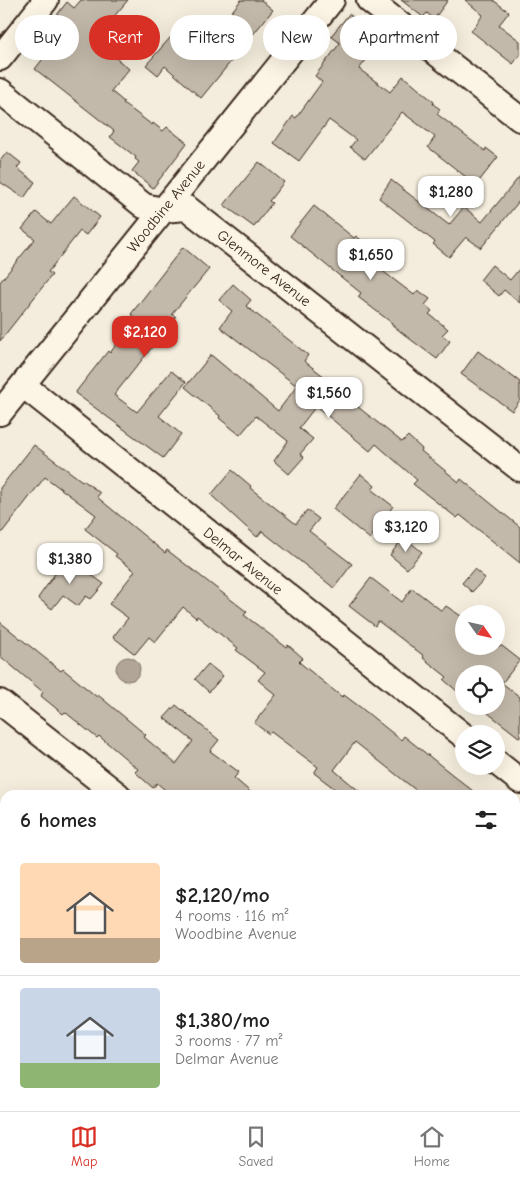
<!DOCTYPE html>
<meta charset="utf-8">
<style>
:root{--surface:#fff;--page:#f6f6f6;--text:#222;--muted:#767676;--line:#e0e0e0;--accent:#d93025}
body{margin:0;font-family:"Comic Neue",sans-serif;background:var(--page);color:var(--text);height:100vh;display:flex;flex-direction:column;font-size:19px;white-space:nowrap}
*{box-sizing:border-box;margin:0}
p{font-size:16px;color:var(--muted)}
.icon{flex:none;width:28px;height:28px;fill:none;stroke:currentColor;stroke-width:2;stroke-linecap:round;stroke-linejoin:round}
.map{position:relative;flex:1;overflow:hidden}
.sheet{position:absolute;left:0px;top:790px;width:520px;height:321px;display:flex;flex-direction:column;background:var(--surface);border-radius:15px 15px 0 0;box-shadow:0 5px 20px #0002}
.sheet>*{flex:none}
.guide{position:absolute;left:15px;top:15px;width:490px;height:45px;display:flex;gap:10px}
.needle{width:32px;rotate:124deg}
.tools{position:absolute;left:455px;top:605px;display:grid;gap:10px}
.tools a{display:grid;place-items:center;width:50px;height:50px;border-radius:50%;background:var(--surface);box-shadow:0 5px 20px #0002;font-size:25px}
.price{position:absolute;translate:-50% -42px;padding:0 11px;border-radius:10px;background:#fff;color:#222;font-size:16px;line-height:32px;filter:drop-shadow(0 1px 2px #0008)}
.price::after{content:'';position:absolute;left:50%;top:30px;width:15px;height:11px;margin-left:-8px;background:inherit;clip-path:polygon(0 0,100% 0,50% 100%)}
.price.current{background:var(--accent);color:#fff}
ul{padding:0;list-style:none}
li{display:flex;align-items:center;gap:15px;height:125px;padding:0 20px}
li+li{border-top:1px solid var(--line)}
li span{display:grid;place-items:center;flex:none;width:140px;height:100px;border-radius:5px;color:#555}
li>.icon{margin-inline-start:auto}
span .icon{width:60px;height:60px;fill:#fffc;stroke-width:1}
li b{font-size:21px}
h2{display:flex;justify-content:space-between;align-items:center;height:60px;padding:0 20px;font-size:21px}
.tag{padding:0 18px;border-radius:22px;background:var(--surface);box-shadow:0 5px 20px #0002;font-size:18px;line-height:45px}
.tag.current{background:var(--accent);color:#fff}
.tab-bar{display:flex;justify-content:space-around;align-items:center;height:70px;border-top:1px solid var(--line);background:var(--surface);font-size:14px;color:var(--muted)}
.tab-bar a{display:grid;justify-items:center;gap:2px}
.tab-bar .current{color:var(--accent)}
.map>svg:first-child{display:block}
</style>
<div class="map">
<svg width="520" height="1111" viewBox="0 0 520 1111">
<rect width="100%" height="100%" fill="#f4eddd"/>
<filter id="ink" filterUnits="userSpaceOnUse"><feTurbulence type="fractalNoise" baseFrequency=".02" numOctaves="2"/><feDisplacementMap in="SourceGraphic" scale="10" xChannelSelector="R" yChannelSelector="G"/><feConvolveMatrix kernelMatrix="1 2 1 2 8 2 1 2 1" color-interpolation-filters="sRGB"/></filter>
<g filter="url(#ink)">
<!-- green -->
<polygon fill="#d6cdbd" stroke="#887c6e" points="235,1106 314,1106 320,1111 231,1111"/>
<!-- water -->
<circle fill="#b0a596" stroke="#817466" cx="128" cy="669" r="12"/>
<!-- building -->
<g fill="#c3b9aa" stroke="#3b2a1e">
<polygon points="81,0 128,0 94,40 129,69 111,91 124,102 123,103 152,125 153,123 163,131 167,127 187,143 153,188 132,171 139,162 135,159 136,157 110,137 114,131 35,69 68,27 56,16 67,2 74,8"/>
<polygon points="241,0 261,0 273,10 201,98 165,66 158,75 146,65 177,30 194,44 205,32 211,38"/>
<polygon points="401,0 448,0 434,19 427,13 423,17"/>
<polygon points="465,0 493,0 509,12 499,25 520,41 520,55 513,64 471,31 483,15"/>
<polygon points="349,14 382,40 359,69 390,92 403,76 434,102 433,104 440,109 437,114 485,151 486,148 498,157 476,185 428,147 435,137 402,112 365,159 350,147 356,140 329,120 299,161 274,143 293,116 296,118 322,82 315,76 340,43 331,36"/>
<polygon points="7,152 21,163 17,168 35,182 24,198 0,182 0,161"/>
<polygon points="259,162 284,182 269,201 272,203 254,227 224,205"/>
<polygon points="520,176 520,200 481,248 466,237 449,257 433,244 435,242 379,198 391,180 449,225 464,207 482,222"/>
<polygon points="74,196 100,217 86,235 80,231 48,272 52,275 0,341 0,282 35,239 22,229 36,212 51,224"/>
<polygon points="314,206 354,238 356,236 370,247 363,256 414,295 418,290 430,299 425,305 432,311 429,314 448,329 442,335 450,341 437,359 410,339 391,324 392,323 358,297 361,293 290,236"/>
<polygon points="183,247 209,269 172,314 176,317 114,395 137,412 171,371 186,382 159,416 181,434 163,458 75,393 108,351 110,353 136,318 131,314"/>
<polygon points="492,265 510,280 520,268 520,303 504,290 499,296 480,280"/>
<polygon points="233,284 251,300 246,306 308,355 304,361 360,404 358,407 402,442 408,436 422,449 421,451 459,482 461,479 520,527 520,563 460,515 457,518 413,484 417,480 376,444 370,451 316,406 299,428 313,439 300,454 304,457 289,474 274,461 288,441 256,416 240,435 219,418 220,416 185,387 211,355 278,411 297,386 220,327 232,311 219,300"/>
<polygon points="478,351 520,382 520,400 512,411 461,374"/>
<polygon points="34,445 82,481 83,480 100,493 97,497 165,553 167,550 247,612 244,615 286,647 288,645 303,658 299,662 342,697 344,695 360,707 401,740 404,736 478,795 422,795 355,742 334,770 364,795 343,795 314,773 318,767 271,732 269,734 254,723 276,695 258,680 265,672 236,650 238,648 197,616 196,618 183,607 155,642 149,637 135,654 113,637 128,618 109,604 135,571 115,556 117,554 85,529 96,515 45,477 0,535 0,488"/>
<polygon points="232,470 251,486 250,488 296,524 307,510 319,519 309,531 352,564 334,588 262,531 257,537 211,495"/>
<polygon points="361,474 375,486 372,490 393,506 370,539 333,509"/>
<polygon points="404,537 422,552 407,569 390,555"/>
<polygon points="67,557 104,584 91,599 86,596 78,606 63,595 52,609 38,598"/>
<polygon points="474,569 485,578 472,592 462,583"/>
<polygon points="371,578 402,602 412,588 442,611 446,606 464,618 464,646 502,646 520,660 502,683 520,697 520,738 479,706 496,706 496,674 464,674 464,697 444,680 447,677 423,658 424,656 378,621 375,626 349,606"/>
<polygon points="0,622 61,671 63,669 97,697 98,695 146,735 144,737 176,764 193,741 164,718 176,705 219,740 210,751 239,772 234,778 254,795 171,795 157,783 153,788 135,772 138,769 99,736 97,738 65,712 63,714 41,696 43,692 0,656"/>
<polygon points="208,664 223,676 209,692 195,679"/>
</g>
<g fill="none" stroke-linecap="round" stroke-linejoin="round">
<defs>
<g id="minor">
<polyline points="369,0 520,119"/>
<polyline points="0,58 46,0"/>
<polyline points="0,91 144,206 162,210 187,208 520,469"/>
<polyline points="23,385 464,736"/>
<polyline points="0,413 332,0"/>
<polyline points="0,702 118,795"/>
<polyline points="496,762 520,781"/>
<polyline points="515,855 520,849"/>
<polyline points="0,969 5,963"/>
<polyline points="511,1106 517,1111"/>
<polyline points="231,1111 235,1106"/>
<polyline points="437,1111 441,1106"/>
</g>
</defs>
<!-- minor casing -->
<use href="#minor" stroke="#3b2a1e" stroke-width="28"/>
<!-- minor -->
<use href="#minor" stroke="#fcf5e5" stroke-width="24"/>
</g>
</g>
<g text-anchor="middle" dominant-baseline="central" stroke-width="4" stroke-linejoin="round" paint-order="stroke">
<!-- street labels -->
<g font-size="15" fill="#3b2a1e" stroke="#fcf5e5">
<text transform="translate(166 206) rotate(-51)">Woodbine Avenue</text>
<text transform="translate(264 268) rotate(38)">Glenmore Avenue</text>
<text transform="translate(243 561) rotate(39)">Delmar Avenue</text>
</g>
</g>
</svg>
<div class="tools">
<a><svg class="needle" viewBox="-14 -14 28 28"><path d="M0-13l5 13h-10z" fill="#e53935"/><path d="M0 13l5-13h-10z" fill="#767676"/></svg></a>
<a><svg class="icon" aria-label="locate" viewBox="0 0 24 24"><circle cx="12" cy="12" r="6"/><path d="M12 2v4M12 18v4M2 12h4M18 12h4"/></svg></a>
<a><svg class="icon" aria-label="layers" viewBox="0 0 24 24"><path d="M12 4l9 5-9 5-9-5zM3 14l9 5 9-5"/></svg></a>
</div>
<b class="price" style="left:451px;top:218px">$1,280</b>
<b class="price" style="left:371px;top:281px">$1,650</b>
<b class="price current" style="left:145px;top:358px">$2,120</b>
<b class="price" style="left:329px;top:419px">$1,560</b>
<b class="price" style="left:406px;top:553px">$3,120</b>
<b class="price" style="left:70px;top:585px">$1,380</b>
<div class="guide">
<a class="tag">Buy</a>
<a class="tag current">Rent</a>
<a class="tag">Filters</a>
<a class="tag">New</a>
<a class="tag">Apartment</a>
</div>
<section class="sheet">
<h2>6 homes<svg class="icon" aria-label="filters" viewBox="0 0 24 24"><path d="M4 7h16M4 17h16"/><circle cx="9" cy="7" r="2"/><circle cx="15" cy="17" r="2"/></svg></h2>
<ul>
<li><span style="background:linear-gradient(#ffd9b3 75%,#b9a48a 0)"><svg class="icon" aria-label="home" viewBox="0 0 24 24"><path d="M3 11l9-7 9 7M6 9v11h12V9"/></svg></span><div><b>$2,120/mo</b><p>4 rooms · 116 m²</p><p>Woodbine Avenue</p></div></li>
<li><span style="background:linear-gradient(#c9d6e8 75%,#8fb573 0)"><svg class="icon" aria-label="home" viewBox="0 0 24 24"><path d="M3 11l9-7 9 7M6 9v11h12V9"/></svg></span><div><b>$1,380/mo</b><p>3 rooms · 77 m²</p><p>Delmar Avenue</p></div></li>
</ul>
</section>
</div>
<nav class="tab-bar">
<a class="current"><svg class="icon" aria-label="map" viewBox="0 0 24 24"><path d="M3 6l6-2 6 2 6-2v14l-6 2-6-2-6 2zM9 4v14M15 6v14"/></svg>Map</a>
<a><svg class="icon" aria-label="saved" viewBox="0 0 24 24"><path d="M7 4h10v16l-5-4-5 4z"/></svg>Saved</a>
<a><svg class="icon" aria-label="home" viewBox="0 0 24 24"><path d="M3 11l9-7 9 7M6 9v11h12V9"/></svg>Home</a>
</nav>
